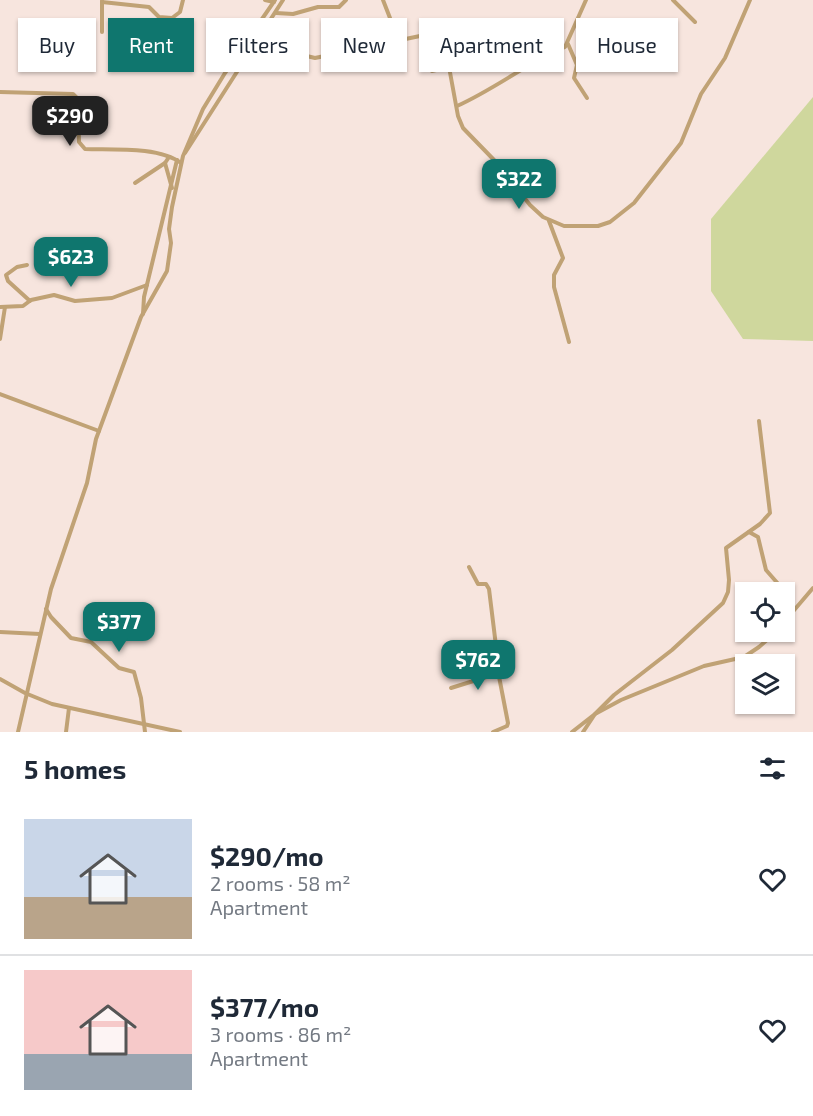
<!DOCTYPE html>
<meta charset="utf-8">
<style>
:root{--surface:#fff;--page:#f6f6f7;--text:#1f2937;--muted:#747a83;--line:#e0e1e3;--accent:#0f766e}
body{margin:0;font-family:"Exo 2",sans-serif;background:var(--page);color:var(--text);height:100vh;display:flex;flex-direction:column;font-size:22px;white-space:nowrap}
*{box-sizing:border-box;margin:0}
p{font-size:20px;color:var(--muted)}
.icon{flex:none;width:33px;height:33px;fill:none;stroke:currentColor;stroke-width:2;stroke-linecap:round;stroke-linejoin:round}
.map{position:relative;height:732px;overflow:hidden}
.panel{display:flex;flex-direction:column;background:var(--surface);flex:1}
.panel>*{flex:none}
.banner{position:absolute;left:18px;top:18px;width:777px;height:54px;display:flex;gap:12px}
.tools{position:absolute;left:735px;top:582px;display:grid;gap:12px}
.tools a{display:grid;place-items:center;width:60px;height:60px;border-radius:0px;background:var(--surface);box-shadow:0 2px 4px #0004;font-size:30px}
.price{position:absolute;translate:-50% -51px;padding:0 14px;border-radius:12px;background:var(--accent);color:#fff;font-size:20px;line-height:39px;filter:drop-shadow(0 2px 3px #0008)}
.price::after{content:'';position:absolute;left:50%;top:36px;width:18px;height:14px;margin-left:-9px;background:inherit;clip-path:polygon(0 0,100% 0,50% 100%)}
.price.current{background:#222;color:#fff}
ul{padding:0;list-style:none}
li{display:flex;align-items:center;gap:18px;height:150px;padding:0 24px}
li+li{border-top:2px solid var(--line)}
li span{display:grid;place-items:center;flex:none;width:168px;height:120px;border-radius:0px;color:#555}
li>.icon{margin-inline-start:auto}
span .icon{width:72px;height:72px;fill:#fffc;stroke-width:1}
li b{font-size:26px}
h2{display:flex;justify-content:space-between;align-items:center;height:72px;padding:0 24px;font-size:26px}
.pill{padding:0 21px;border-radius:0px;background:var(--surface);box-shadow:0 2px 4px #0004;font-size:21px;line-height:54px}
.pill.current{background:var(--accent);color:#fff}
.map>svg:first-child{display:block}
</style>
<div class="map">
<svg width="813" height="732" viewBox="0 0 813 732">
<rect width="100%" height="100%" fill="#f7e5de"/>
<!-- green -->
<polygon fill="#cfd79d" points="813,97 813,341 743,339 711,291 711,219"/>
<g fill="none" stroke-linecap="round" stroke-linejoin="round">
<!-- minor -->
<g stroke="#c0a275" stroke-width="4">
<polyline points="265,0 274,2"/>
<polyline points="383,0 390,18 391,43"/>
<polyline points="673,0 695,22"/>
<polyline points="102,2 149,7 159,17 172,18 180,12 183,0"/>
<polyline points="276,13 293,14 318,7 339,7 346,0"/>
<polyline points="102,32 102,1"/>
<polyline points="259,38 286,51 315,58 439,32 447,56 458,116 463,128 495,161 530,205 543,217 564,226 598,226 610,222 634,203 681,143 701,94 725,58 750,0"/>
<polyline points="568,44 577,65 574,78 587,98"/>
<polyline points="432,71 449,67"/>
<path d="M0,92L73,94L78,99L79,142L85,149C111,150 159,146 181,163"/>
<path d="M457,106C495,89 527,63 565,47L586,0"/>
<polyline points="185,153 283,0"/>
<polyline points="165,163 172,188"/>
<polyline points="135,183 165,163 169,157"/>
<polyline points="549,221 563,258 554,275 554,287 569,342"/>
<polyline points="27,265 17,267 6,275 8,281 30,301"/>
<polyline points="0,307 23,306 31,300 54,295 75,301 112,298 147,285"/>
<polyline points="143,314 144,297 177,160"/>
<polyline points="0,339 5,307"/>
<polyline points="0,394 99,431"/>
<polyline points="749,532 758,537 766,570 780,586 783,592"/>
<polyline points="469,567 478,584 486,584 489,589 496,646 496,661 508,723 507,726 493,732"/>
<polyline points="784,599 787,619"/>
<polyline points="46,609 51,617 71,638 91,642 119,668 134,672 141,698 145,732"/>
<polyline points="784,622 813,588"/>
<polyline points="0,632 40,634"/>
<polyline points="0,679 25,693 52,704 180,732"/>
<polyline points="451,688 499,673"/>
<polyline points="18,732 51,589 87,483 96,439 141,317 167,271 171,243 169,229 172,207 183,156 203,109 225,73 275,0"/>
<polyline points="66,732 69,708"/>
<polyline points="572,732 595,714 614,695 672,650 723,603 728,592 729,580 726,548 760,524 770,513 759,421"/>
<polyline points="583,732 595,714 621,700 704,666 744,657 759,647 776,632"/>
</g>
</g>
</svg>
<div class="tools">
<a><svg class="icon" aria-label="locate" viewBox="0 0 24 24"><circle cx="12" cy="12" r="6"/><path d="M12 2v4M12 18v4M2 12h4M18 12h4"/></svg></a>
<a><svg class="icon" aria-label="layers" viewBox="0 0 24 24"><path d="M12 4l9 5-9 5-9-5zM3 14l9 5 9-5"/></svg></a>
</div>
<b class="price current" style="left:70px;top:147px">$290</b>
<b class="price" style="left:519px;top:210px">$322</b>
<b class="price" style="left:71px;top:288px">$623</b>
<b class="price" style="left:119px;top:653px">$377</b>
<b class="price" style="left:478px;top:691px">$762</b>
<div class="banner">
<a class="pill">Buy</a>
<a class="pill current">Rent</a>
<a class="pill">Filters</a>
<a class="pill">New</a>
<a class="pill">Apartment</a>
<a class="pill">House</a>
</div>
</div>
<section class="panel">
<h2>5 homes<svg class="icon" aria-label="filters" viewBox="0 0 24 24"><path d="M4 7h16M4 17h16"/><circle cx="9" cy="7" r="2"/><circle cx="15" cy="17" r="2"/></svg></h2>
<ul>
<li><span style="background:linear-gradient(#c9d6e8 65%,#b9a48a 0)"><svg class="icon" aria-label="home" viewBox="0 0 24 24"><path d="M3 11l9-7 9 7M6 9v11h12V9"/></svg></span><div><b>$290/mo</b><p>2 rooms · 58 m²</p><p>Apartment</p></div><svg class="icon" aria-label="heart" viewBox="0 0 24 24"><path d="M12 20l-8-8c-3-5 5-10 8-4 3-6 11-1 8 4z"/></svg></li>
<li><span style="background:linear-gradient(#f6c9c9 70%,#9aa5b1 0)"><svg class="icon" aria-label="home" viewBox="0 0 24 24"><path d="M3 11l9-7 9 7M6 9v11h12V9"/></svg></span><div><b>$377/mo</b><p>3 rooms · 86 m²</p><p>Apartment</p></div><svg class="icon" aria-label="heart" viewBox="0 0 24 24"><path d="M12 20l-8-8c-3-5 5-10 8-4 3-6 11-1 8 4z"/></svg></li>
</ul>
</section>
